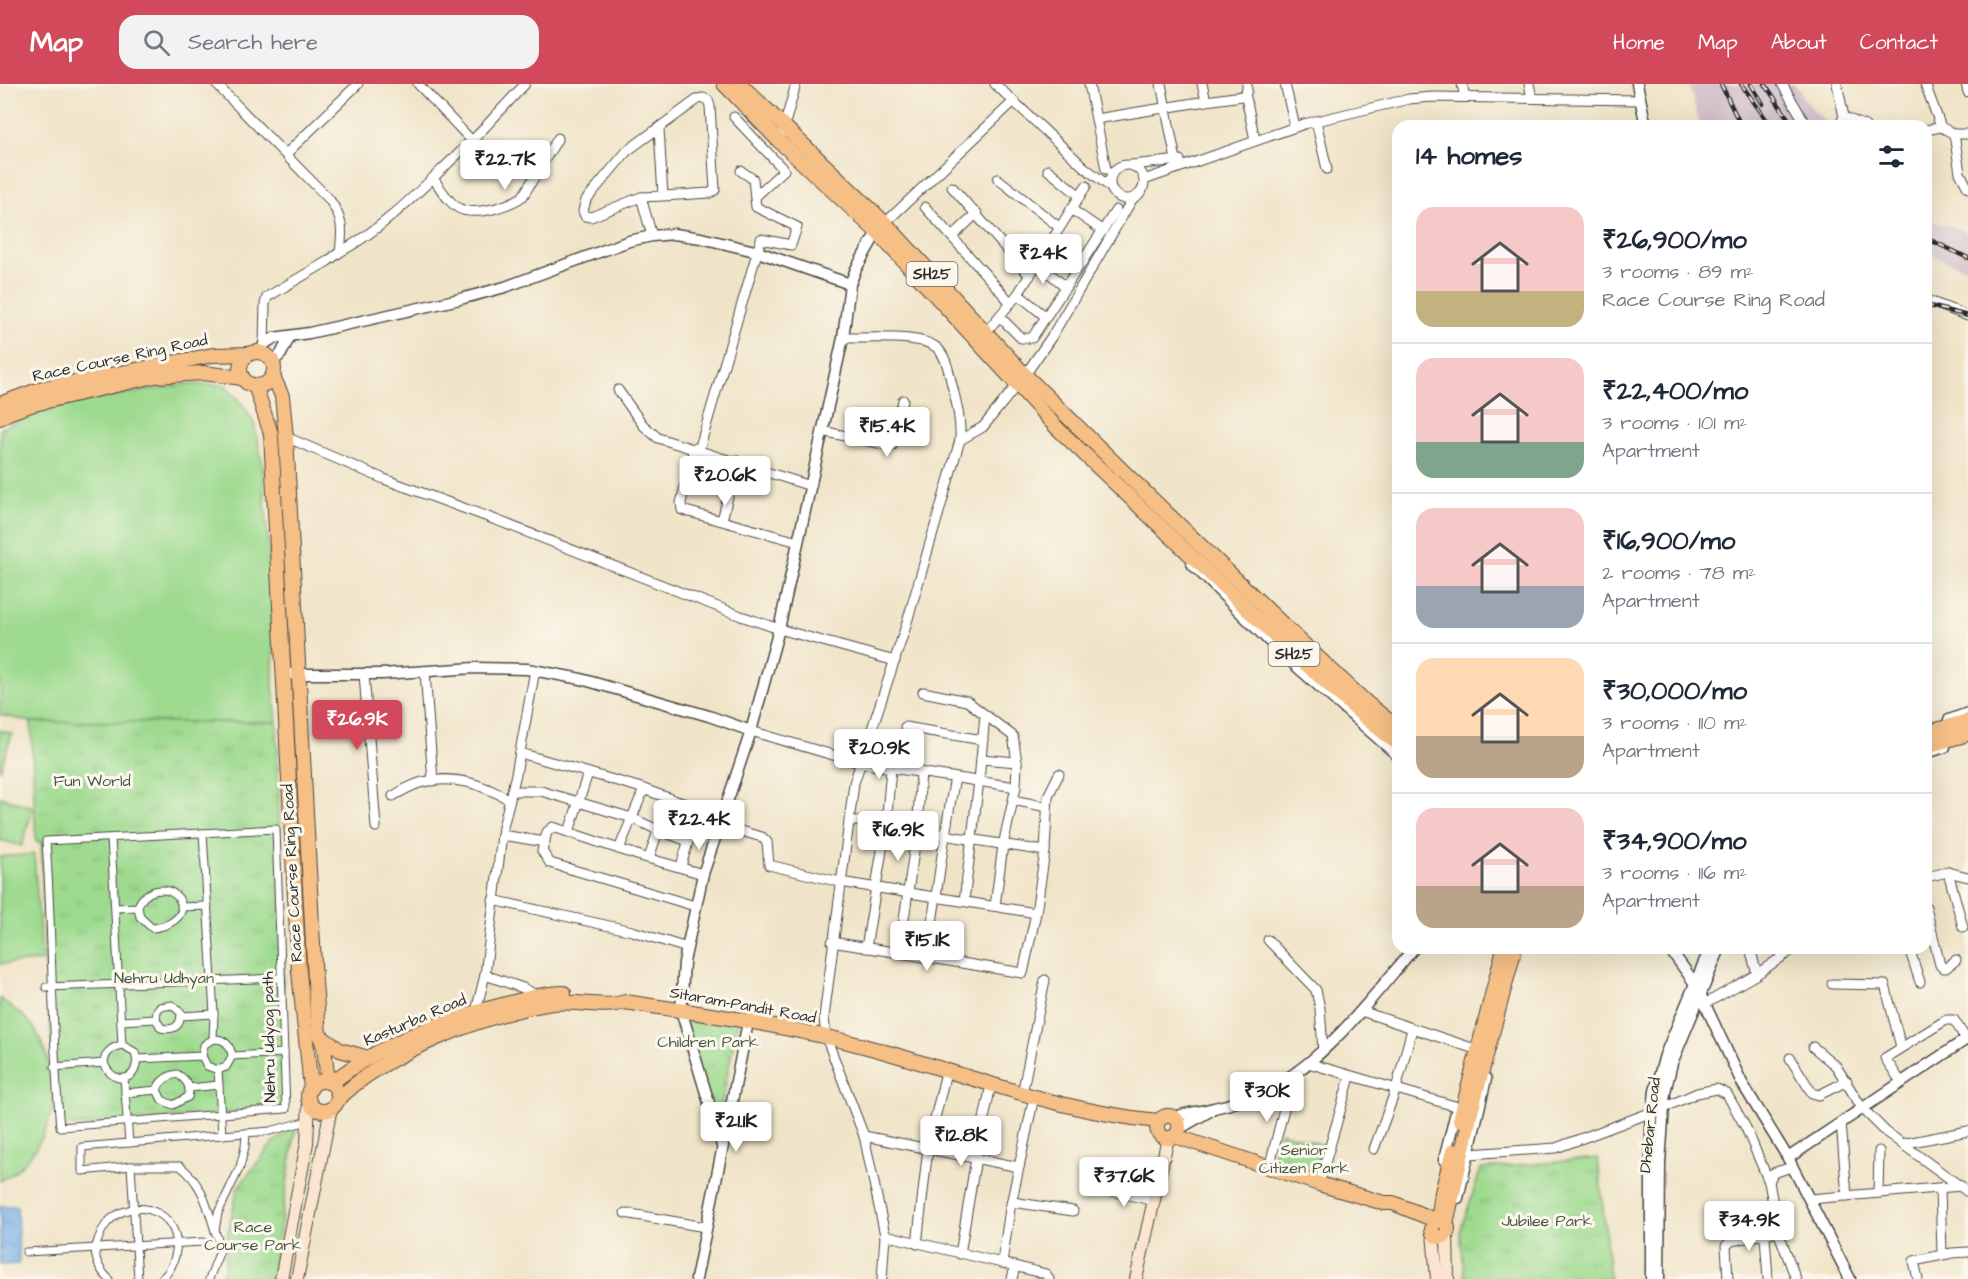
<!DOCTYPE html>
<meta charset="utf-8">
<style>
:root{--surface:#fff;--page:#f2f2f3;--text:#1f2937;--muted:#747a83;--line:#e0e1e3;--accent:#d1495b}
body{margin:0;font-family:"Architects Daughter",sans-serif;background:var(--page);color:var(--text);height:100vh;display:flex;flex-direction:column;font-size:22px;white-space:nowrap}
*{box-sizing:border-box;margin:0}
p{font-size:20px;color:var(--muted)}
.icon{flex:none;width:33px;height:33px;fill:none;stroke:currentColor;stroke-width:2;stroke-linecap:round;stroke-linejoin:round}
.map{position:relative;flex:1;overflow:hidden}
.drawer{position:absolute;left:1392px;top:36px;width:540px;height:834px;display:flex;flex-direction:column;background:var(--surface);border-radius:18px;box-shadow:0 6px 24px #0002}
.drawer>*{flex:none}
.price{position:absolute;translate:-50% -51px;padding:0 14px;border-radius:6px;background:#fff;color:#222;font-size:20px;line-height:39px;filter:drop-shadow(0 2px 3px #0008)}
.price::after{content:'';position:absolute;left:50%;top:36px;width:18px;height:14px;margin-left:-9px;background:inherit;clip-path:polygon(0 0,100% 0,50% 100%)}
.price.on{background:var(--accent);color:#fff}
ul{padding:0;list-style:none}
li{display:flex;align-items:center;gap:18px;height:150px;padding:0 24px}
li+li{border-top:2px solid var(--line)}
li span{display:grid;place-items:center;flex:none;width:168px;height:120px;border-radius:18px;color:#555}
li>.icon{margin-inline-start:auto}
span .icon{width:72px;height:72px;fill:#fffc;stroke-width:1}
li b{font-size:26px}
h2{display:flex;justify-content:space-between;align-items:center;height:72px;padding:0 24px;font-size:26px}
header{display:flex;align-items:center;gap:36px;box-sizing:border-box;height:84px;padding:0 30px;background:var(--accent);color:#fff}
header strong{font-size:28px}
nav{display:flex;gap:33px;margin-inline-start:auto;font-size:21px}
.search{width:420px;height:54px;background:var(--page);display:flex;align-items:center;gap:15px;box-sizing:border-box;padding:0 21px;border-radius:18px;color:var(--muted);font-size:22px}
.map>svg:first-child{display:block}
</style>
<header>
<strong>Map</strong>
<div class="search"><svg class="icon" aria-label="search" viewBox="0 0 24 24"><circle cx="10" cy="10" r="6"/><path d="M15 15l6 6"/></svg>Search here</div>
<nav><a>Home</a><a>Map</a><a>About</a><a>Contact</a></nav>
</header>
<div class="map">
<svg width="1968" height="1195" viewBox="0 0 1968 1195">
<defs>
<pattern id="park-tufts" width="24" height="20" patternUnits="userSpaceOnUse" patternTransform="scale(1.5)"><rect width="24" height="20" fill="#9dda8e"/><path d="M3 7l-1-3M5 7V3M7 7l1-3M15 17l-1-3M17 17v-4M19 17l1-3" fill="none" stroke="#87bb7b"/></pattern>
<pattern id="water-ripples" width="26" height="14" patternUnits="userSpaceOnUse" patternTransform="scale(1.5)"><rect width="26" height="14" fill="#78afe7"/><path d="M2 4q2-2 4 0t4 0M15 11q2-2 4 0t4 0" fill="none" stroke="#638fbb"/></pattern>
</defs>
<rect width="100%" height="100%" fill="#fbf7ec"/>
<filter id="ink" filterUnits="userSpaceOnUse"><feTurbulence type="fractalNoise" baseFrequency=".0167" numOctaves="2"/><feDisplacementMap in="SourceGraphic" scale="12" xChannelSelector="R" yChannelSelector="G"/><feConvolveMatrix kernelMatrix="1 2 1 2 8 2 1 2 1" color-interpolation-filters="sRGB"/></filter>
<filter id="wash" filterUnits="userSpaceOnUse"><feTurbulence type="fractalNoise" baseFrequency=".008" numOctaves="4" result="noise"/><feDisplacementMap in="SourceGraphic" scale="24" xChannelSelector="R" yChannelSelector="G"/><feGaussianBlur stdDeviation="1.35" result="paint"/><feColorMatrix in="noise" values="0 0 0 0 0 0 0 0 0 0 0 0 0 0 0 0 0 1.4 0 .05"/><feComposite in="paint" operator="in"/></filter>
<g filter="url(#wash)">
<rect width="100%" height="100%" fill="#f0e4c8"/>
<!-- railway -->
<g fill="#d1bdc9">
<polygon points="1689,0 1795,0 1804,15 1829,42 1700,42"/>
<polygon points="1926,135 1968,148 1968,185 1926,169"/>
</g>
<!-- grass -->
<g fill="#9dda8e" stroke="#64825c" stroke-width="1.5">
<polygon points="187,300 225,301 241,318 254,339 262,377 274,537 273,602 277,638 31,638 0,631 0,345 32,330 76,318"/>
<polygon points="0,646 12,650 0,687"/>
<polygon points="0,713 33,723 22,762 0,756"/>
<polygon points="34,770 42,877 0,880 0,773"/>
<path d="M0,914C10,923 24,931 32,941C45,960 56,997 53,1020C49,1050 27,1084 0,1097Z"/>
</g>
<!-- park -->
<g fill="url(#park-tufts)" stroke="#64825c" stroke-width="1.5">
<polygon points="31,638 277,638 286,1025 60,1043 46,903 41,758 36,758"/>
<polygon points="669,925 738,937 715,1054"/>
<polygon points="296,1042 272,1195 219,1195 224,1187 228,1149 238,1103 274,1058"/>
<polygon points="1281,1048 1329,1063 1319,1100 1269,1084"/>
<polygon points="1598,1074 1610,1195 1465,1195 1460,1148 1481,1085"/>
</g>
<!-- water -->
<polygon fill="url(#water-ripples)" stroke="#526d89" stroke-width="1.5" points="0,1122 17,1122 19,1180 0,1181"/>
</g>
<g filter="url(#ink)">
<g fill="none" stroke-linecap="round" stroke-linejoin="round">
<defs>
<g id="pedestrian">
<path d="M276,745L286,1025L60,1043C51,948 53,852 46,757Z"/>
<polyline points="203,749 214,930 213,955"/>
<polyline points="111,754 122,961"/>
<polyline points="181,823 208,822"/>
<path d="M115,824L138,823C142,806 168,799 179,815C190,833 165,844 152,844L140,833L138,823"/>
<polyline points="46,903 281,894"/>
<polyline points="181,932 214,930"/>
<path d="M121,937L156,935L157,927L160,923L172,921L181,929C181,942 174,947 161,944L156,935"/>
<polyline points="232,972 284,969"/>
<path d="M137,975L202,972L204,961C217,950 230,956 232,972L226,983L218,986L207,982L202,972"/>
<path d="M54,983L104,979C105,968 112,963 122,961L135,968C143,996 114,1005 104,979"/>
<polyline points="218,986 222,1051"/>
<polyline points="124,994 129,1059"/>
<polyline points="189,1004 219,1001"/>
<path d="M125,1009L157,1006L162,1016L173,1021L188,1013C191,1002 187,996 177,990C167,992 160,996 157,1006"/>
<polyline points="131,1082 138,1195"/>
<path d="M215,1147C207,1121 202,1099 180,1082H131L82,1087V1063L270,1047L308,1037"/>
<polyline points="26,1168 203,1158"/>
<path d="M109,1195C99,1186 92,1171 97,1159C100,1150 103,1142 111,1135C141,1110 185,1132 175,1172C173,1181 169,1189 161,1195"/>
<polyline points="209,1195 221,1164 215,1147 218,1129 240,1083 245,1063 246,1049"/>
</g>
<g id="minor">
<path d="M216,0L329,115C343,135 343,144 340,168L328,177L267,213L265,220L264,260"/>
<polyline points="995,0 1084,83 1110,103"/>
<polyline points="1089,0 1106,85"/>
<polyline points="1161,0 1176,76"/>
<polyline points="1202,0 1206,17 1242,12 1247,7 1247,0"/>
<polyline points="1285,0 1295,43"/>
<polyline points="1462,0 1465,13"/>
<polyline points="1529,0 1532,14"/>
<polyline points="1782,0 1807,42"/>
<polyline points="1837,0 1844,33 1839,42"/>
<polyline points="1925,0 1941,43"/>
<polyline points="1966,0 1968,8"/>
<polyline points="1245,9 1255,56"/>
<polyline points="734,33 784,86 755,113"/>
<polyline points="1844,33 1865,42"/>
<polyline points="1096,35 1206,17"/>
<polyline points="1316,37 1327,85"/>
<polyline points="659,45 663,112 641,113 591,133 585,132 583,127 586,116 627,67 698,15 703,14 708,16 710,22 715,106 710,109 663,112"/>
<polyline points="1926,46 1941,43 1954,50 1968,50"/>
<polyline points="1954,50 1960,89 1968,104"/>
<polyline points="778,56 784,43 796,0"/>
<polyline points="472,57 525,0"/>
<polyline points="286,70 358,0"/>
<circle cx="1127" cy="98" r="17"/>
<polyline points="1131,81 1180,76"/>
<polyline points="1048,86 1080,112"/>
<path d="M433,94C453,122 456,133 493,125C504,122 514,119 523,112L558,54"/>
<polyline points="998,95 1059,143"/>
<polyline points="1144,96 1304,40 1409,15 1432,13 1640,16"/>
<polyline points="952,103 1030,192"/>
<polyline points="641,113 652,152"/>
<polyline points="925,123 1011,219"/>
<polyline points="1071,125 1103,147"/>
<polyline points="885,139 1013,18"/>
<polyline points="953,152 977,129"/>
<polyline points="1052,155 1084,177"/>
<path d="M340,168C391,140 429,96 472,57L418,0"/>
<polyline points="1037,179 1066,203"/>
<polyline points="1018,210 1046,233"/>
<polyline points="1926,216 1968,232"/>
<polyline points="1000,233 1021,254 1032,254 1116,126"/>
<polyline points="986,248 1018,210 1086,102"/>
<path d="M843,254C865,255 925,249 939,266C947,275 949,289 952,301C957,320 961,337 960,356L905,545L854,699L824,933L826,953L864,1052L885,1151L882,1195"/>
<polyline points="618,306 643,341 658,354 811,402"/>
<polyline points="822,347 892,362 903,316"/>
<polyline points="286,353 384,395 496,436 741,532 779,545 895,577"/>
<polyline points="960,356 983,343 1025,291 1052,252 1133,114"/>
<polyline points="694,364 681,419 682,426 798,458"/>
<polyline points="699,366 761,155 791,161 797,143 756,123 753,95 741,87"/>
<polyline points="722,436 737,377"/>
<polyline points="535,586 516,690 503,743 485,891 523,904 538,912"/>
<polyline points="425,587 433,697"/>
<polyline points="364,590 376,743"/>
<polyline points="923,608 967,617 1013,652 1017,678 1016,703 1003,761 995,822"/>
<polyline points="905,643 983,656"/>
<polyline points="751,647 860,679 1016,703"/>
<polyline points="520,669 638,703 682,719 723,727"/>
<polyline points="981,675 1017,678"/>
<polyline points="512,707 541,707 632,734 658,746 688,757"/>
<path d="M393,712C402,707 413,700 423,698C456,691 482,700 510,716"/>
<polyline points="1013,716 1047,723"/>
<polyline points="849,736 1045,767 1036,829"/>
<polyline points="719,741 762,753 767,758 769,781 840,798 1036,829 1023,889 832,858"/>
<polyline points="569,748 588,689"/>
<polyline points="502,751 545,758"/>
<polyline points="619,765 644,705"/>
<polyline points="1045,767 1048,712 1059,690"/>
<polyline points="649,774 669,714"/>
<polyline points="681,782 692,745"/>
<polyline points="1948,788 1963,843"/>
<polyline points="1926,793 1948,788 1968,793"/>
<polyline points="493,816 632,847 687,864"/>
<polyline points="964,817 979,697 985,631"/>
<polyline points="695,822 550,779 542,767 547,748 553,743 640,772 703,790"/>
<polyline points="1926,823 1940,881 1943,884 1946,884 1956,876"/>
<polyline points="1268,856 1316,906 1320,924 1323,966"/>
<polyline points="866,864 886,742 891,684"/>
<polyline points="1750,864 1757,890"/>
<polyline points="1909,864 1920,898"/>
<polyline points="899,869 917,747 921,688"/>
<path d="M926,874C937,814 943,754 955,694"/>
<polyline points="1832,900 1885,901 1901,963"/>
<polyline points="1705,920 1757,890 1795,864"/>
<polyline points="1361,927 1472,964"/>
<polyline points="477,932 476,927 485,891"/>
<polyline points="1813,963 1836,982 1862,1024 1886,1048 1968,1108"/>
<polyline points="1790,974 1812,1009 1819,1011 1847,997"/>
<polyline points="1308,979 1458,1023"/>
<polyline points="1901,998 1885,974 1946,936 1954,936 1966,955"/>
<polyline points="1022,1010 1045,896"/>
<polyline points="1841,1038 1847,1112"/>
<polyline points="864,1052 1019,1083"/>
<polyline points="1902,1060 1968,1047"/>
<polyline points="1374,1065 1396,1005 1412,945"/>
<polyline points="1470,1070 1556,1064 1663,1024 1697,1009 1717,1005 1727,1010 1746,1044 1769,1098"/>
<polyline points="1792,1083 1773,1089 1769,1098 1778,1147 1796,1195"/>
<polyline points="1269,1084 1287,1013 1286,995"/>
<polyline points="1319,1100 1350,993"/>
<polyline points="1099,1104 1155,1117"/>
<polyline points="1940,1105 1942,1168 1946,1170"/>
<polyline points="1878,1109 1879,1067"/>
<polyline points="1810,1115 1961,1102"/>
<polyline points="1012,1118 1073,1127"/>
<polyline points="625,1129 705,1143"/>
<polyline points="885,1151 1002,1179 1010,1125 1034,1013"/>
<polyline points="1765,1152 1768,1195"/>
<polyline points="917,1160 928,1064 946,988"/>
<polyline points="960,1170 976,1074 991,1001"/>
<polyline points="1002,1179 1046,1190 1049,1195"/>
<polyline points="1012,1195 1015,1182"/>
<polyline points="1728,1195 1726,1162 1731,1157 1778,1147"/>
<polyline points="1918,1195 1914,1177 1952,1169 1968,1168"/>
</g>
<g id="tertiary">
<polyline points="1637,0 1646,42"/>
<polyline points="261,268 264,260 274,254 309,249 464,214 505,203 629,157 652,152 674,150 701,154 755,167 850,200"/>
<polyline points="273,278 281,270 290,252"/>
<polyline points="1192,480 1279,567 1398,672"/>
<polyline points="285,590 382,590 475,584 527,585 581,595 709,632 751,647"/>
<polyline points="1949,636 1968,629"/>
<polyline points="1926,669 1945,663"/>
<polyline points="1666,864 1675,872 1696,901 1742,999 1788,1074 1850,1195"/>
<path d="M1174,1033C1188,1028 1201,1028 1214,1024C1233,1020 1253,1013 1271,1004C1326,976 1374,911 1414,864"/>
<polyline points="1179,1045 1210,1027"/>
<polyline points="722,1062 681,926 684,878 703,790 751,647 779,545 843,254 850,200 856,185 877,148"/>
<polyline points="1788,1074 1968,954"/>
<polyline points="1444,1076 1457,1024"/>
<polyline points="1458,1114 1486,995"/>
<polyline points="696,1195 748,938"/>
<polyline points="1651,1195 1651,1045 1655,1007 1665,971 1710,864"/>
<polyline points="1659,1195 1660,1079 1665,1008 1672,979 1720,864"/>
</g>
<g id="secondary">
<polyline points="1433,1149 1437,1195"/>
<polyline points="1447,1149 1448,1195"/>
<polyline points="281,1195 307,1059 309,1017"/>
<polyline points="297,1195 331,1024"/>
<polyline points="1136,1195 1168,1054"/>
</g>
<g id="primary">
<polyline points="724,0 778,56 877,148 1057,344 1285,561 1361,630 1398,660"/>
<polyline points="740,0 885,139 1025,291 1126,390 1295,552 1368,620 1398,644"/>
<circle cx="257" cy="285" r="17"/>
<polyline points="273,292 282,312 286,353 315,898 319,950 324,963 328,998"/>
<polyline points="255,301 271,350 299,888 311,1004"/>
<polyline points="0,320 43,304 213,271 248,270"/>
<polyline points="0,334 8,329 34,320 155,292 203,289 243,294"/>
<polyline points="1926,649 1968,637"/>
<polyline points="1926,662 1968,650"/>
<polyline points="320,952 340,966 369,974"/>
<circle cx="323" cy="1012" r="15"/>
<path d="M331,999C381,960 445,935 506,920C525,915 544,909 564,909"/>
<path d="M337,1017C380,970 489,929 552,919C575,916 604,925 625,918C707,930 791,942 871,964C966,990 1060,1028 1158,1037"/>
<circle cx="1168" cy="1043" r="11"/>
<polyline points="1460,1036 1504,864"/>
<polyline points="1175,1052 1319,1100 1384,1119 1393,1119 1437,1137"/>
<polyline points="1438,1137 1442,1108 1453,1067"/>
<circle cx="1440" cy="1145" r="8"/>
<polyline points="1446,1140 1471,1028 1515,864"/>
</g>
</defs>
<!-- pedestrian casing -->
<use href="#pedestrian" stroke="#494743" stroke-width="9"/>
<!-- minor casing -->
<use href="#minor" stroke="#494743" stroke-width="11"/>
<!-- tertiary casing -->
<use href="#tertiary" stroke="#494743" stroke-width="13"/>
<!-- secondary casing -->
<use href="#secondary" stroke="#494743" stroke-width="14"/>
<!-- primary casing -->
<use href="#primary" stroke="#494743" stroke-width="16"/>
<!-- pedestrian -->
<use href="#pedestrian" stroke="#fff" stroke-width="7"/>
<!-- minor -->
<use href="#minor" stroke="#fff" stroke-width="9"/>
<!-- tertiary -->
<use href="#tertiary" stroke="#fff" stroke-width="10"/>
<!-- secondary -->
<use href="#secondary" stroke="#fbe5cf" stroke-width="12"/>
<!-- primary -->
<use href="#primary" stroke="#f5bf86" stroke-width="14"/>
<defs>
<g id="rail">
<polyline points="1721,0 1741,42"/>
<polyline points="1741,0 1771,42"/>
<polyline points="1751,0 1763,20"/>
<polyline points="1765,0 1793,42"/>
<polyline points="1926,154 1968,174"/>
<polyline points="1926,221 1968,232"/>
</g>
</defs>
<!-- rail casing -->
<use href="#rail" stroke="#2b2b2b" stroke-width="4.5"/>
<!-- rail -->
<use href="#rail" stroke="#fbf7ec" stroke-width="2" stroke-dasharray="7" stroke-linecap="butt"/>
</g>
</g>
<g text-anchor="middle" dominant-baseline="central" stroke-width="6" stroke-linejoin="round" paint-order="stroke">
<!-- shield labels -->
<g fill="#fbf7ec" stroke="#696865" stroke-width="1.5">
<rect x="906.5" y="178" width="51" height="24" rx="4.5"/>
<rect x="1268.5" y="558" width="51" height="24" rx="4.5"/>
</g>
<g font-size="15" font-weight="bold" fill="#2b2b2b">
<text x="932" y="190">SH25</text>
<text x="1294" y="570">SH25</text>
</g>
<!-- street labels -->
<g font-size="16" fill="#2b2b2b" stroke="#fbf7ec">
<text transform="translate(120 274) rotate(-12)">Race Course Ring Road</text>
<text transform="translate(292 789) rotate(-93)">Race Course Ring Road</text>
<text transform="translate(743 921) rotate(10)">Sitaram-Pandit Road</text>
<text transform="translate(415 936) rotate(-23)">Kasturba Road</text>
<text transform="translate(269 953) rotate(-91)">Nehru Udyog path</text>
<text transform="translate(1650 1041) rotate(-84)">Dhebar Road</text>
</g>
<!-- park labels -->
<g font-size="16" fill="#485744" stroke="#fbf7ec">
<text x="92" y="697">Fun World</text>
<text x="164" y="894">Nehru Udhyan</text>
<text x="708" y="958">Children Park</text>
<text x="1304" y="1066">Senior<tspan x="1304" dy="18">Citizen Park</tspan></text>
<text x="1547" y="1137">Jubilee Park</text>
<text x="253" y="1143">Race<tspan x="253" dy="18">Course Park</tspan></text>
</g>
</g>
</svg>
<b class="price" style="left:505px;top:107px">₹22.7K</b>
<b class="price" style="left:1043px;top:201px">₹24K</b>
<b class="price" style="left:887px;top:374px">₹15.4K</b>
<b class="price" style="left:725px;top:423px">₹20.6K</b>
<b class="price on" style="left:357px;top:667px">₹26.9K</b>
<b class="price" style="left:879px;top:696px">₹20.9K</b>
<b class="price" style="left:699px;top:767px">₹22.4K</b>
<b class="price" style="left:898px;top:778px">₹16.9K</b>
<b class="price" style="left:927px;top:888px">₹15.1K</b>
<b class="price" style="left:1267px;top:1039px">₹30K</b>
<b class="price" style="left:736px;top:1069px">₹21.1K</b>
<b class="price" style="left:961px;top:1083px">₹12.8K</b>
<b class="price" style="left:1124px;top:1124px">₹37.6K</b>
<b class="price" style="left:1749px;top:1168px">₹34.9K</b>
<section class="drawer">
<h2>14 homes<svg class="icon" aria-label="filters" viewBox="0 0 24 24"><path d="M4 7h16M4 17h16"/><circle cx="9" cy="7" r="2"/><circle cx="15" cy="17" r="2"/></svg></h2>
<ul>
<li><span style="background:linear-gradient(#f6c9c9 70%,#c2b280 0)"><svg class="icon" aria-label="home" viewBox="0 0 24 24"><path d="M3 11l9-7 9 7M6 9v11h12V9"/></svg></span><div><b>₹26,900/mo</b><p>3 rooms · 89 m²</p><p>Race Course Ring Road</p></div></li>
<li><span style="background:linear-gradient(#f6c9c9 70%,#7fa58c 0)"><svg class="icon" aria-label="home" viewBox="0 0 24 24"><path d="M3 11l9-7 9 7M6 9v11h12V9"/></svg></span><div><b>₹22,400/mo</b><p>3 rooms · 101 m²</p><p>Apartment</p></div></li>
<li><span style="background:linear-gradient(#f6c9c9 65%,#9aa5b1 0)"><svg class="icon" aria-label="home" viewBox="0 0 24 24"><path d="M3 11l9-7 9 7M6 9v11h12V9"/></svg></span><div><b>₹16,900/mo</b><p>2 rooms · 78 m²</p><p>Apartment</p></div></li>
<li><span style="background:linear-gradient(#ffd9b3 65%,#b9a48a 0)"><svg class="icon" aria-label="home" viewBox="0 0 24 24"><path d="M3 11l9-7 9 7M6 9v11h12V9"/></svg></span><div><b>₹30,000/mo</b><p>3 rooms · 110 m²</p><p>Apartment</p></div></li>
<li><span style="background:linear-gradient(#f6c9c9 65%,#b9a48a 0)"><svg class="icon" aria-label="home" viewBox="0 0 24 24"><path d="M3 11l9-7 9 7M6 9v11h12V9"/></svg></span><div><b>₹34,900/mo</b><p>3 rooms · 116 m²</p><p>Apartment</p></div></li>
</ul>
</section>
</div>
